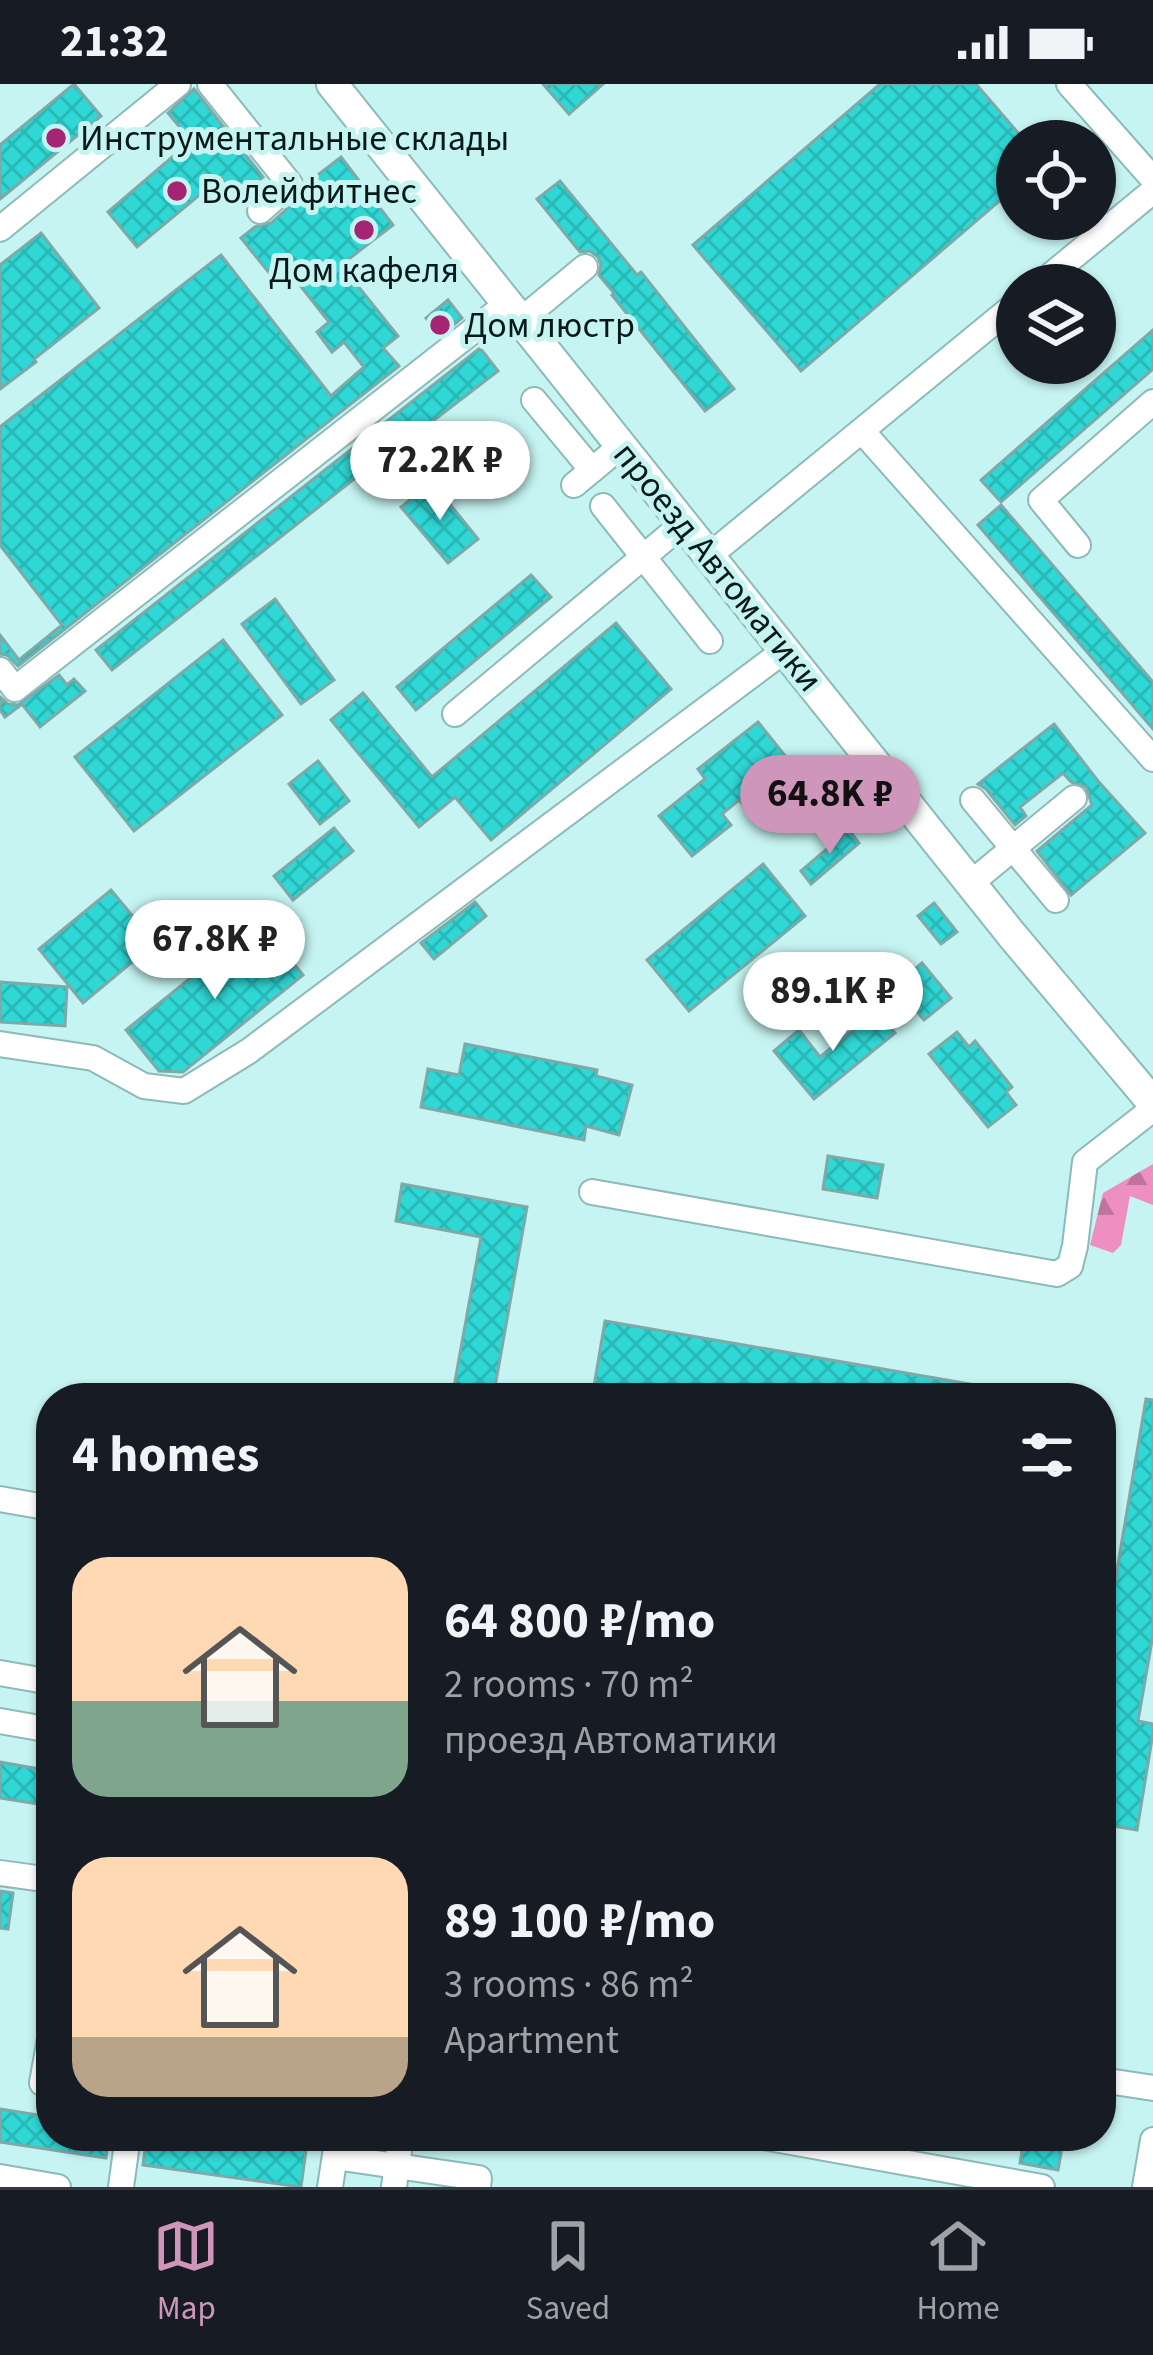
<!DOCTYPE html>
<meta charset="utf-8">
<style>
:root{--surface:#171b24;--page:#20242c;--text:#f1f3f6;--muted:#9ea1a6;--line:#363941;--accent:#cf96bc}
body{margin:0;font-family:"Source Sans 3",sans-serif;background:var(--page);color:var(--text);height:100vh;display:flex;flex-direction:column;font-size:45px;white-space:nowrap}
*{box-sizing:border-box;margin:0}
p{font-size:39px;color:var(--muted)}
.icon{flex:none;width:66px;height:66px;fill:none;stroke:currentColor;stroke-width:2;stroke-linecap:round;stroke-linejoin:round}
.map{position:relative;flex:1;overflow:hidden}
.details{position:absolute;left:36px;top:1299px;width:1080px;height:768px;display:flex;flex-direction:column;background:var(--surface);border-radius:48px;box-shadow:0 3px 9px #0004}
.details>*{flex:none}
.controls{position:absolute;left:996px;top:36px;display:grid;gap:24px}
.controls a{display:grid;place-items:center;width:120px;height:120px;border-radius:50%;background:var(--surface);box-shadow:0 3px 9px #0004;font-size:60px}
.price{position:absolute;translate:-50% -102px;padding:0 27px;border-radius:42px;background:#fff;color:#222;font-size:39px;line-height:78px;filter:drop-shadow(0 3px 6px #0008)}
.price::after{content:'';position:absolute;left:50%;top:72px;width:36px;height:27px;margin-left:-18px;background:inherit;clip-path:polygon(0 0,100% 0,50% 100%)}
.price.current{background:var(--accent);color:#111}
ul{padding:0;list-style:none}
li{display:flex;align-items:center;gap:36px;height:300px;padding:0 36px}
li span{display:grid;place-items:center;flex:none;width:336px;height:240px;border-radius:36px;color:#555}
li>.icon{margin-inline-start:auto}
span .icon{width:144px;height:144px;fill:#fffc;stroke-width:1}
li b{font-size:51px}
h2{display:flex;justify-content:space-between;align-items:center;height:144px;padding:0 36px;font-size:51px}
.status{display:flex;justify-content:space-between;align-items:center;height:84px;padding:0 60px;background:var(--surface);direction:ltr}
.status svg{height:33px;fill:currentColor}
.dock{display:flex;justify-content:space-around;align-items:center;height:168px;border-top:3px solid var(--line);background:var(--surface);font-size:33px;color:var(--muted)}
.dock a{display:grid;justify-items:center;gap:6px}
.dock .current{color:var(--accent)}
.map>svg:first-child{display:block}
</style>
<div class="status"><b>21:32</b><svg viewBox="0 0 49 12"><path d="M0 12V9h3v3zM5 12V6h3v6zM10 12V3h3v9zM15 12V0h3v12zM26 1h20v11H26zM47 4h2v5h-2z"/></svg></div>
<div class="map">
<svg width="1153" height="2103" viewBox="0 0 1153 2103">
<defs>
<pattern id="forest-firs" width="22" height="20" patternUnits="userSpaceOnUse" patternTransform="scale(3)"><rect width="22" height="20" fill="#ee8fc1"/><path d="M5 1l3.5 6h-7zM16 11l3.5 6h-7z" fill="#bf749c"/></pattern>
<pattern id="building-cross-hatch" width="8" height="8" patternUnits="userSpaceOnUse" patternTransform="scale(3)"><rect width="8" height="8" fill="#2fd7d5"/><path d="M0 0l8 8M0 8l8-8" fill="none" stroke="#28b8b6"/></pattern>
</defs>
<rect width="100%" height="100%" fill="#c6f4f2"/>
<!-- forest -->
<polygon fill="url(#forest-firs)" points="1153,1080 1153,1121 1130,1112 1121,1161 1113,1169 1090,1161 1103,1109"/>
<!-- building -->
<g fill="url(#building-cross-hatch)" stroke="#7da9a8" stroke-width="3">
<polygon points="74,0 101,32 0,115 0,61"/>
<polygon points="543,0 603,0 569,30"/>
<polygon points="880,0 976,0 1025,57 1017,57 1017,102 801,287 693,161"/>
<polygon points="194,5 263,93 237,114 221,93 137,163 108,128 191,57 168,29"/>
<polygon points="341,73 393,141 341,181 398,252 383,264 399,282 18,582 7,571 0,570 0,551 19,576 62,541 0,461 0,343 221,171 331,312 364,283 344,258 332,268 317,248 329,238 291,190 278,200 241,154 255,143 271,139 301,112 306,100"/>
<polygon points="560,97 637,191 641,188 734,305 705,327 612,211 614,209 599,191 601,181 598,173 590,167 580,168 537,115"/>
<polygon points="41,149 99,224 34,275 36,278 0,305 0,181"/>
<polygon points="448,216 462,234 440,252 426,234"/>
<polygon points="1153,246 1153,285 1001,418 981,396"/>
<polygon points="480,264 498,287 364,390 363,388 112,586 96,566"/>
<polygon points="432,398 478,455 448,479 401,423"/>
<polygon points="1001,421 1153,598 1153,645 978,441"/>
<polygon points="531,491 551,513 416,626 397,603"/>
<polygon points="275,515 334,596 301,620 242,540"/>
<polygon points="616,539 671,605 491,756 455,713 419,743 331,636 363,609 432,693"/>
<polygon points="223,556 282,631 134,747 75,673"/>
<polygon points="59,591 67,601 74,595 85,607 40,643 22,620 5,633 0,626 0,613 8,620 18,621"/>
<polygon points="758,638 806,698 757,737 739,716 722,730 731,741 692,772 659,732 705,695 698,685"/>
<polygon points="1054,640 1098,697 1145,749 1071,811 1037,767 1092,721 1086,703 1071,698 1063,689 1020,723 1026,732 1015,741 986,705 978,700"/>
<polygon points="318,677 349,717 320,740 289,700"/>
<polygon points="334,744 353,767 293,816 274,792"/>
<polygon points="849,746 859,759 811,800 801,787"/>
<polygon points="763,780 805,832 689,927 647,876"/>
<polygon points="111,806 155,859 83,919 39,865"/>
<polygon points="475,818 486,832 434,875 421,859"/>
<polygon points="934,819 957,848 941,860 918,832"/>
<polygon points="260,838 303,891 183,988 159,987 126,946"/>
<polygon points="922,879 951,914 924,936 895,902"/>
<polygon points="0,898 67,903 65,942 0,938"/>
<polygon points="877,926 895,949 814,1015 774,967 799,946 820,973"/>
<polygon points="957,948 969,963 975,957 1012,1003 1006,1008 1016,1021 988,1043 929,970"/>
<polygon points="465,960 597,986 596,992 632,1001 619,1051 586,1042 584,1056 421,1023 428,985 459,991"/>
<polygon points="828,1072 883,1081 877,1114 823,1105"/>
<polygon points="402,1100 527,1123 493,1314 452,1314 481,1153 396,1137"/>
<polygon points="605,1237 1010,1307 1009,1314 592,1314"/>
<polygon points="1146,1315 1153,1316 1153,1551 1138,1637 1153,1640 1153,1649 1137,1746 1101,1740 1101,1580"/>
<polygon points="0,1678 51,1687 51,1722 0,1714"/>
<polygon points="0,1807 13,1809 8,1845 0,1844"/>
<polygon points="0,2025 51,2033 51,2052 109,2052 106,2074 0,2058"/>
<polygon points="147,2052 193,2052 274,2064 276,2052 308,2052 301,2103 143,2081"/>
<polygon points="1011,2052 1064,2052 1058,2086 1020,2079 1023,2061"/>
</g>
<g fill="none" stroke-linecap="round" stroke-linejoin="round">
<defs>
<g id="minor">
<polyline points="210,0 290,100 260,127"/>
<polyline points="1069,0 1153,95"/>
<polyline points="0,145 178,0"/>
<polyline points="1039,201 1153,107"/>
<polyline points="521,236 585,183"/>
<polyline points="534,316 592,386"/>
<polyline points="862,347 1153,675"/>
<polyline points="574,401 621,362"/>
<polyline points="603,422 710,557"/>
<polyline points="1078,461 1041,416 1153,318"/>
<polyline points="710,471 1017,219"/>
<polyline points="0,586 15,605 507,220"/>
<polyline points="455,630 684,439"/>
<polyline points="973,716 1056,816"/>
<polyline points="971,799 1074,714"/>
<polyline points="0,960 93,974 144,1002 184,1007 249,967 785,566"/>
<polyline points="592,1108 1057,1190 1070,1182 1075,1162 1085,1078 1153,1025"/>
<polyline points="0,1415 51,1424"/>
<polyline points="0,1589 51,1598"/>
<polyline points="0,1637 51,1646"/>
<polyline points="0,1789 51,1796"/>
<polyline points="51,1949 42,1999 51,2001"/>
<polyline points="1101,1996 1153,2004"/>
<polyline points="757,2052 1042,2103"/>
<polyline points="335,2073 479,2094 478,2103"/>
<polyline points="0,2093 58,2103"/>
<polyline points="121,2103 128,2052"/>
<polyline points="330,2103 338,2052"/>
<polyline points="394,2103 401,2052"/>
<polyline points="1145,2103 1153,2056"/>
</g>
<polyline id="major" points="332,0 1011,850 1153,1019"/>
</defs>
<!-- minor casing -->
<use href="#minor" stroke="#8dbab8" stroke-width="28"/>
<!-- major casing -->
<use href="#major" stroke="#8dbab8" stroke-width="34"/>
<!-- minor -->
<use href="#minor" stroke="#fff" stroke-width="24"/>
<!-- major -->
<use href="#major" stroke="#fff" stroke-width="30"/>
</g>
<!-- markers -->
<g fill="#a52474" stroke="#c6f4f2" stroke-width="4.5">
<circle cx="56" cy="54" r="12"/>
<circle cx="177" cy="107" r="12"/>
<circle cx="364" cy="146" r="12"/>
<circle cx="440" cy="241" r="12"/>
</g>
<g text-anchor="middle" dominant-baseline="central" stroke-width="10" stroke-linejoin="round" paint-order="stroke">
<!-- poi labels -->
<g font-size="36" fill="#071919" stroke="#c6f4f2" text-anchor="start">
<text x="80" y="54">Инструментальные склады</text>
<text x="201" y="107">Волейфитнес</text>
<text x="364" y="186" text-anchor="middle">Дом кафеля</text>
<text x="464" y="241">Дом люстр</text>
</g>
<!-- street labels -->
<g font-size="36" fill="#071919" stroke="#c6f4f2">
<text transform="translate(718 483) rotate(51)">проезд Автоматики</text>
</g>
</g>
</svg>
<div class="controls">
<a><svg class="icon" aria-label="locate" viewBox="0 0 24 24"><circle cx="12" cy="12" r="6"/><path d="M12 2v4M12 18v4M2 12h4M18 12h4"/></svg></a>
<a><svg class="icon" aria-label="layers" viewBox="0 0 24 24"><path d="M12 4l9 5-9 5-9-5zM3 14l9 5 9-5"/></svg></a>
</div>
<b class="price" style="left:440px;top:439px">72.2K ₽</b>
<b class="price current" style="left:830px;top:773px">64.8K ₽</b>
<b class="price" style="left:215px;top:918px">67.8K ₽</b>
<b class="price" style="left:833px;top:970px">89.1K ₽</b>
<section class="details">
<h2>4 homes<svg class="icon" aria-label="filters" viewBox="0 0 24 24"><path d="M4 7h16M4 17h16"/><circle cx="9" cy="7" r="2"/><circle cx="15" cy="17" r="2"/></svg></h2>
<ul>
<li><span style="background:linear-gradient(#ffd9b3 60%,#7fa58c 0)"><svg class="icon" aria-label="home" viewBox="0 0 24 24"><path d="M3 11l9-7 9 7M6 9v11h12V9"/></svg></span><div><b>64 800 ₽/mo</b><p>2 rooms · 70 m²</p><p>проезд Автоматики</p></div></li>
<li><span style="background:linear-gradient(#ffd9b3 75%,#b9a48a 0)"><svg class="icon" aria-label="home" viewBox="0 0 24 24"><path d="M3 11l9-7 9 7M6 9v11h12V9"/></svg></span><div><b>89 100 ₽/mo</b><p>3 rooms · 86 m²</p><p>Apartment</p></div></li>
</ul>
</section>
</div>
<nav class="dock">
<a class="current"><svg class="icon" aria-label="map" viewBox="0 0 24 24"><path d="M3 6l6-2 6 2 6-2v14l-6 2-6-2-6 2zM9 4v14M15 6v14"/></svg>Map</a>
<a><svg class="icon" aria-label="saved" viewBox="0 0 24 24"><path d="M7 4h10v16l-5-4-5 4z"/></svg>Saved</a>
<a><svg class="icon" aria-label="home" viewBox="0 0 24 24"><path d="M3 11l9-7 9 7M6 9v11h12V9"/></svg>Home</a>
</nav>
